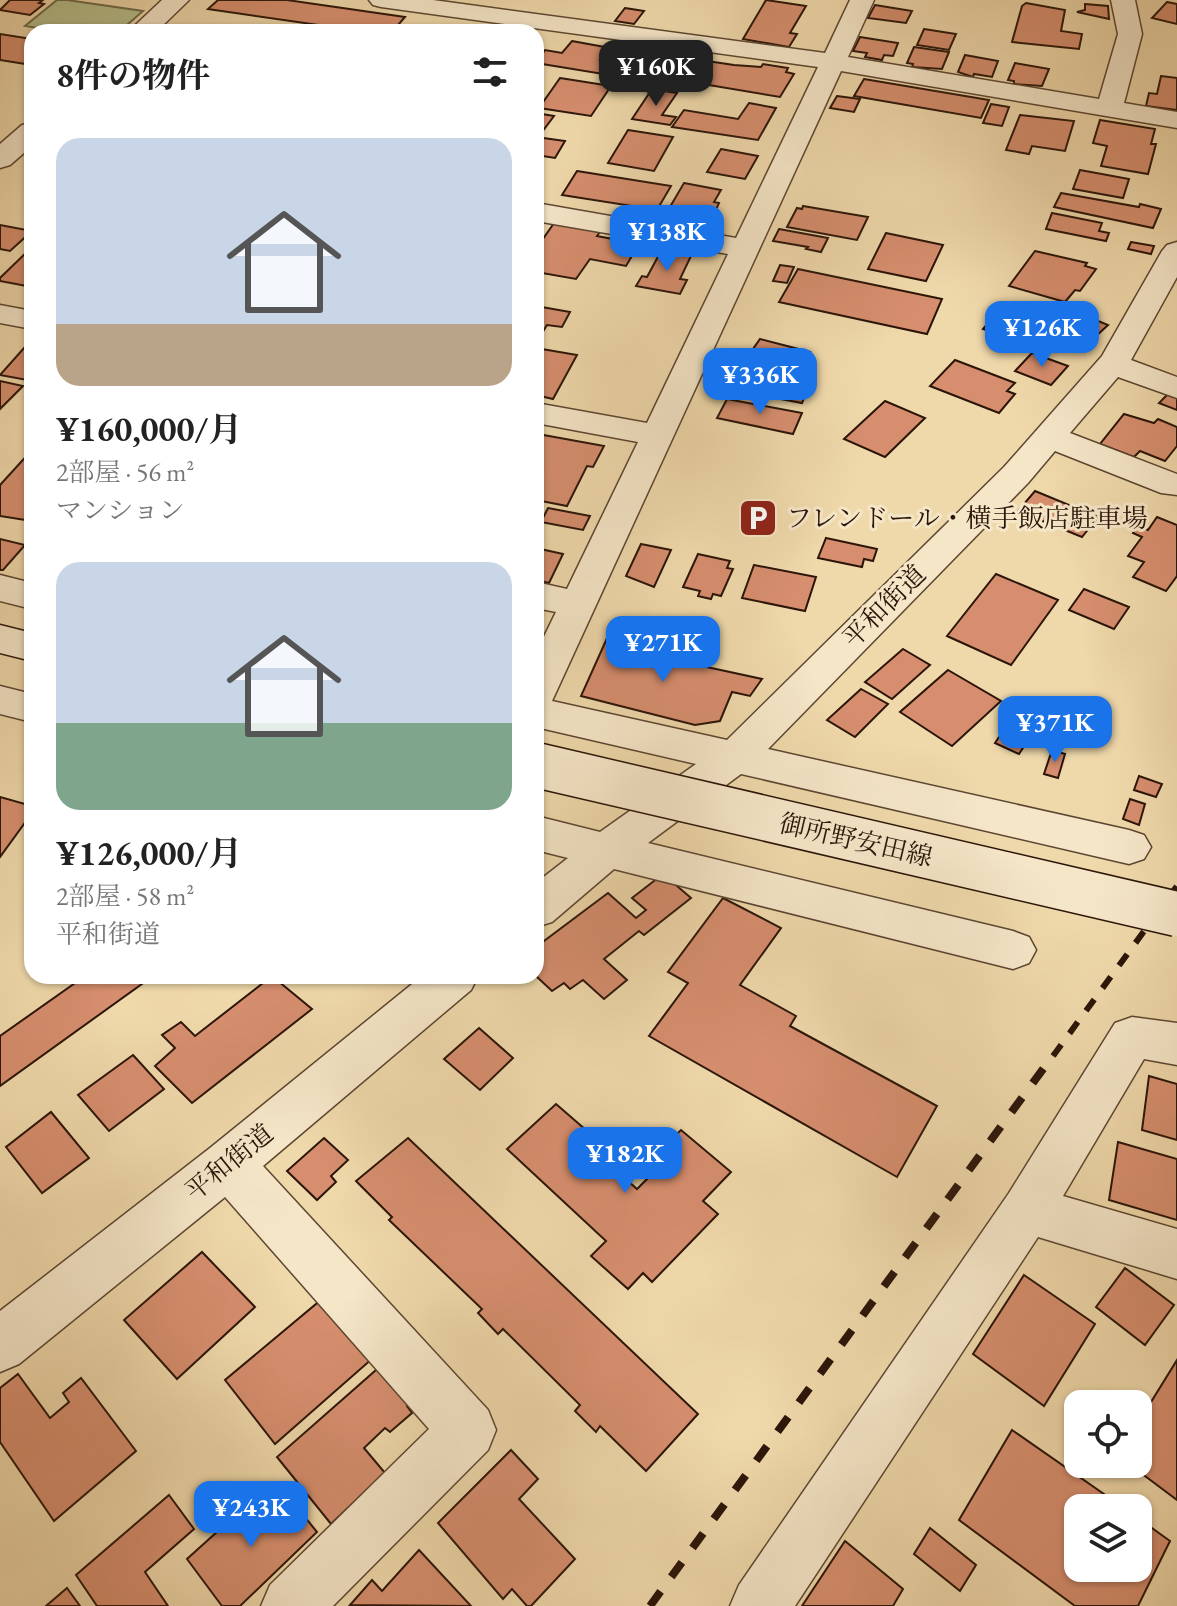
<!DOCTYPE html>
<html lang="ja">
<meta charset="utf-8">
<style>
:root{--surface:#fff;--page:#f6f6f6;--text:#222;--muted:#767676;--accent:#1a73e8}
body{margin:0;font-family:"EB Garamond","Noto Serif JP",serif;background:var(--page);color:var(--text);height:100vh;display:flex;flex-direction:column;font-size:30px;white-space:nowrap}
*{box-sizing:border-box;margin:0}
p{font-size:26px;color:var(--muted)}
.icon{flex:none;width:44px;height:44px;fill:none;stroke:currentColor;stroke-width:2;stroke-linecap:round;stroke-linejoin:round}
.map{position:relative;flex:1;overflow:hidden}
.panel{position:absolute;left:24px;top:24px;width:520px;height:960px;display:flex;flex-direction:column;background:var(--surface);border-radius:24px;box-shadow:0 2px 6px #0004}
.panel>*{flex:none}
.fabs{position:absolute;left:1064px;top:1390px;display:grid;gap:16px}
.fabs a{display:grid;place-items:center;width:88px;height:88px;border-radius:16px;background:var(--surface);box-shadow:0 2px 6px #0004;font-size:40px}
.price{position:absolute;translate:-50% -68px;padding:0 18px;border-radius:16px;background:var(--accent);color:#fff;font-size:26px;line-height:52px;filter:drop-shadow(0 2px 4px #0008)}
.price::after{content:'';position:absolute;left:50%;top:48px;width:24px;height:18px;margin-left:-12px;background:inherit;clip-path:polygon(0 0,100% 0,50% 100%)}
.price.active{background:#222;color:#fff}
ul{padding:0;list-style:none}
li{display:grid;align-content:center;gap:16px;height:424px;padding:0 32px}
li span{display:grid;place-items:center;height:248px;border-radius:24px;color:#555}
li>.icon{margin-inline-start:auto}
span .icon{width:144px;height:144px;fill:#fffc;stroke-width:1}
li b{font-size:34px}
h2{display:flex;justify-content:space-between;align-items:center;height:96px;padding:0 32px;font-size:34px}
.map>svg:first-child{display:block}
</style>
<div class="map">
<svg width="1177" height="1606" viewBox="0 0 1177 1606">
<rect width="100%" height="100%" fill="#efd8aa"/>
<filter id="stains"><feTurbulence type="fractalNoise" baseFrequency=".0025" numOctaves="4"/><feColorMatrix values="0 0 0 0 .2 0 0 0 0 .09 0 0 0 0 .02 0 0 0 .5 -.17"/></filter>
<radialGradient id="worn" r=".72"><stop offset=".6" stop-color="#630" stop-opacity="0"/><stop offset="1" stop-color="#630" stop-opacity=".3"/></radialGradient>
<!-- green -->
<polygon fill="#b6bf8b" stroke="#706a4a" stroke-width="2" points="57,0 67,0 143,11 119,32 61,32 25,26"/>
<!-- building -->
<g fill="#d68e6e" stroke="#2b1509" stroke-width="2">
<polygon points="10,0 43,0 39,3 44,4 30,15 0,10"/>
<polygon points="218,0 287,0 405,17 392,32 367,32 208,9"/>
<polygon points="766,0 806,6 790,33 797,34 789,47 743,39"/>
<polygon points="1167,2 1177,4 1177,24 1152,18"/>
<polygon points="1026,3 1065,10 1061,31 1082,34 1079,49 1012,42 1022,6"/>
<polygon points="1085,4 1108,6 1109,19 1077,12 1085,10"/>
<polygon points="875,5 912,11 906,23 868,18"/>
<polygon points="625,8 644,11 634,24 615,21"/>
<polygon points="924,29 956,34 949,50 917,45"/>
<polygon points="0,34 32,39 32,65 0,60"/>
<polygon points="860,37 898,43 893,56 884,55 882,60 865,57 867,53 853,51"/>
<polygon points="572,41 610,48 600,60 612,62 603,74 536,63 545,50 562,53"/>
<polygon points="635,44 647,46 641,55 667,62 655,79 615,73"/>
<polygon points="914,47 949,52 942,69 912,67 913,64 907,63"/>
<polygon points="965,55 998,61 992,77 974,74 973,77 958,72"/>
<polygon points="687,58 734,65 761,67 763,64 788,68 786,72 794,74 780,97 673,79"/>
<polygon points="1015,63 1049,69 1042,86 1014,84 1014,81 1008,80"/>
<polygon points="1161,76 1177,78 1177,110 1146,106 1149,93 1157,94"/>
<polygon points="560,78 611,86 591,116 539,108"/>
<polygon points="864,79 989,100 981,118 854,96"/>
<polygon points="652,89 677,93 662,115 676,117 670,125 632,119"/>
<polygon points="837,96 860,99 854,112 830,108"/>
<polygon points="749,103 776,108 758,140 672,127 684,110 738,119"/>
<polygon points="991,104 1009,107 1002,126 983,123"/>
<polygon points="536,113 554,116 542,132 536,131"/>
<polygon points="1020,115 1074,121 1065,151 1032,146 1029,154 1006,150"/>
<polygon points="1100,120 1155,129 1151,144 1156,144 1148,174 1101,166 1107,146 1093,143"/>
<polygon points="628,130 673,137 654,171 608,163"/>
<polygon points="536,137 565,141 555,158 536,155"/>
<polygon points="721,149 758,156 745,179 707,172"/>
<polygon points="1080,170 1129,179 1123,198 1073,189"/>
<polygon points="577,171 671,186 657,210 562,195"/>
<polygon points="684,183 721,190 714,202 719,203 715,212 710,211 706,219 667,212"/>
<polygon points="1061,193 1139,207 1140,204 1161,209 1153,228 1054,207"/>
<polygon points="803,206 868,217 857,240 787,227 797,208 802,209"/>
<polygon points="1052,213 1102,223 1099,231 1109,233 1106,241 1046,229"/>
<polygon points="554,223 600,232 597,236 639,244 626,266 590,259 576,279 536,272 536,249"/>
<polygon points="0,225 32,231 10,251 0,249"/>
<polygon points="779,229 828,238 821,252 806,249 808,247 773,241"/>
<polygon points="886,233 943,245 926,281 868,269"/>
<polygon points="1131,242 1154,246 1151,254 1128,249"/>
<polygon points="32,247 32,287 0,281 0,278"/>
<polygon points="661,251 691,256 680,279 687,280 680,294 636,286 642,276 647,277"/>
<polygon points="1035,251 1087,263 1085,266 1096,269 1080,291 1075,290 1065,302 1009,286"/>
<polygon points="780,265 794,267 787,283 773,281"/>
<polygon points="798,269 942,299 927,334 779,302"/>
<polygon points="536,306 570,312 562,327 547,325 536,343"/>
<polygon points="999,310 1043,324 1032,345 983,329"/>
<polygon points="1079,313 1108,325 1095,337 1066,325"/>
<polygon points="32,339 32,375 27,380 0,375"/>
<polygon points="760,339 810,352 795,376 744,362"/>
<polygon points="536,348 577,355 553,399 536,395"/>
<polygon points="1032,353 1068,366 1051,385 1015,371"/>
<polygon points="955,360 1015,383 1007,391 1015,394 999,413 930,386"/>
<polygon points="726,371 808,388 802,403 770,397 766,400 717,390"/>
<polygon points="0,381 23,386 0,409"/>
<polygon points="1168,394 1177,397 1177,410 1159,403"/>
<polygon points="727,399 802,413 793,434 717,418"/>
<polygon points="885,401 925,418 885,457 844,439"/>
<polygon points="1124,414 1154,423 1158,419 1177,427 1177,446 1165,461 1140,451 1134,457 1100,444"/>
<polygon points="538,434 604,446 593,467 587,466 567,506 536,500"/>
<polygon points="31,451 32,521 0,516 0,485"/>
<polygon points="1035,491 1098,517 1082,537 1018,511"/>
<polygon points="548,508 590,516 583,530 541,522"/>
<polygon points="1157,517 1177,525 1177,576 1166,591 1133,577 1144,562 1128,556 1142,537 1133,533 1138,526 1148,530"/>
<polygon points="826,538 877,549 873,561 864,559 862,567 818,558"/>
<polygon points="0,539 25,545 3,570 0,570"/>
<polygon points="641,544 671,550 654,587 626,576"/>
<polygon points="536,548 563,554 549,583 536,580"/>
<polygon points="698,554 730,561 727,568 733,569 721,596 713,594 711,599 698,596 700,591 683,587"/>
<polygon points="754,565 816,577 805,611 742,598"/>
<polygon points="996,574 1058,600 1011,665 947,636"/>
<polygon points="1084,589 1129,607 1114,629 1069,610"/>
<polygon points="608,636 659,648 656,656 762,679 750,696 732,692 720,721 695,725 581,696"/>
<polygon points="903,649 930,665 892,699 865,682"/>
<polygon points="948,670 1001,701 952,746 900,712"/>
<polygon points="861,689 888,704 855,737 827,720"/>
<polygon points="1019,707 1043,717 1019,754 995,743"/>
<polygon points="1052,750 1065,754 1058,778 1044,774"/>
<polygon points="1139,776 1162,784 1156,797 1134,790"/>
<polygon points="0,797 32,806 32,813 0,857"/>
<polygon points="1130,799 1145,804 1139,825 1123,819"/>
<polygon points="663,874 691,898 644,935 639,931 604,959 627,980 604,999 583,980 570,989 564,983 552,991 536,976 536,947 608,893 636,918 646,910 632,898"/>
<polygon points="723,898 781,928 740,985 796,1016 790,1026 937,1106 897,1177 649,1036 688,983 668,972"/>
<polygon points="85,976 153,976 0,1086 0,1036"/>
<polygon points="272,976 312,1009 192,1103 155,1066 175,1048 162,1035 181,1022 195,1036"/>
<polygon points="479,1028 513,1058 480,1090 444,1059"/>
<polygon points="133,1055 164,1089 109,1131 78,1095"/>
<polygon points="1149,1076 1177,1084 1177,1140 1142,1130"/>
<polygon points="556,1104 586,1130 579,1137 637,1189 656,1170 647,1163 681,1130 731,1172 703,1201 718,1214 652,1282 643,1273 628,1289 591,1256 606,1241 507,1149"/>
<polygon points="51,1112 89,1158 42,1193 6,1147"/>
<polygon points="324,1138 348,1160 331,1176 336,1182 317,1200 287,1171"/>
<polygon points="408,1138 698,1414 646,1471 600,1426 596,1432 575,1411 580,1405 503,1329 498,1334 478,1313 482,1309 389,1220 392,1217 356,1181"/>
<polygon points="1118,1142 1177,1159 1177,1220 1109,1200"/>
<polygon points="202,1252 255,1307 177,1379 124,1320"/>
<polygon points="1125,1268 1174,1305 1145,1345 1096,1307"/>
<polygon points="1024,1275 1095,1324 1044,1406 973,1354"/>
<polygon points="322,1299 373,1358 275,1444 225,1380"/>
<polygon points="1177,1360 1177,1500 1129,1464 1138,1464 1138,1423"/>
<polygon points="384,1363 415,1398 407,1406 412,1413 390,1432 385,1428 364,1448 385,1473 331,1524 277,1457"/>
<polygon points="18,1374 50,1418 69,1402 63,1393 81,1378 136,1451 54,1521 0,1442 0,1388"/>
<polygon points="1012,1430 1124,1508 1078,1508 1078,1568 1138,1568 1138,1518 1170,1541 1138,1606 1075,1606 959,1520"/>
<polygon points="511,1450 538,1479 519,1499 575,1559 531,1606 527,1606 512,1589 503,1599 438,1523"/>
<polygon points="283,1490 317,1532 240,1606 222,1606 187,1559 249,1503 257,1513"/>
<polygon points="169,1495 194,1529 145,1572 168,1606 97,1606 76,1575"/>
<polygon points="930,1528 976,1565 960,1591 914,1554"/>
<polygon points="845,1541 903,1589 893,1606 802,1606"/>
<polygon points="419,1550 471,1606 350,1605 372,1580 382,1591"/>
<polygon points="67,1588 80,1606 46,1606"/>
</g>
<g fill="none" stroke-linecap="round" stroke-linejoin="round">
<defs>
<g id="minor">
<polygon points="369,0 433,0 825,53 850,0 874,0 848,57 1099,99 1118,34 1111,0 1135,0 1142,34 1124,103 1177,112 1177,128 841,71 552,701 727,740 1004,467 1102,356 1162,251 1167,245 1177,242 1177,277 1131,360 1177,377 1177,398 1118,377 1070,433 1177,474 1177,495 1161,493 1055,451 1028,483 768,749 1129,830 1144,835 1151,847 1144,859 1129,864 741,774 648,843 1013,931 1029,937 1036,950 1029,963 1013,969 614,869 552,922 536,927 536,883 568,858 536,850 536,816 600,832 696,764 536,727 536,653 556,612 536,608 536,582 567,589 638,442 536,423 536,403 647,423 728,254 536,221 536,203 736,238 818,67 381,7 373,5"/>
<polygon points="0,305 32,311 32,329 0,323"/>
<polygon points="0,575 32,583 32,609 0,601"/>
<polygon points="0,686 32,694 32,722 0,714"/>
<polygon points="422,976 478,976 471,990 263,1166 488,1410 496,1430 488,1450 333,1606 261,1606 270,1585 429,1429 225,1197 19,1364 0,1372 0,1311 210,1148"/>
<polygon points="1132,1017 1177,1023 1177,1065 1144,1059 1063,1196 1177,1229 1177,1279 1038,1237 795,1606 730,1606 739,1585 1009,1193 1115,1023"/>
</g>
<g id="tertiary">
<polygon points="162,0 189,0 156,32 128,32"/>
<polygon points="32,123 32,146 10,165 0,168 0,144 22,125"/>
</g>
<polygon id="secondary" points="0,625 32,633 32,661 0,653"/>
</defs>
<!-- minor casing -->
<use href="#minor" stroke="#5c4631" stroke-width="3"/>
<!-- tertiary casing -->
<use href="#tertiary" stroke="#5c4631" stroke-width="3"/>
<!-- secondary casing -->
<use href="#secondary" stroke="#2b1509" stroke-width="3"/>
<!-- minor -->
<use href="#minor" fill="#f5e6c8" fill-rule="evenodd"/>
<!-- tertiary -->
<use href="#tertiary" fill="#f5e6c8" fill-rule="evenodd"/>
<!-- secondary -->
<use href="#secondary" fill="#f5e6c8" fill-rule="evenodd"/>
<!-- rail-far1 -->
<polyline stroke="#2b1509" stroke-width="6" stroke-dasharray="14 14" stroke-linecap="butt" points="1053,1056 1177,886"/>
<!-- rail -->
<polyline stroke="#2b1509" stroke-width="8" stroke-dasharray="18 18" stroke-linecap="butt" points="650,1606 1054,1054"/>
<defs>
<polyline id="secondary-bridge" points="536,765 1177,914"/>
</defs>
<!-- secondary-bridge casing -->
<use href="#secondary-bridge" stroke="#2b1509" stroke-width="47" stroke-linecap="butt"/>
<!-- secondary-bridge -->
<use href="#secondary-bridge" stroke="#f5e6c8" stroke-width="44"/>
</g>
<!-- icons -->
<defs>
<symbol id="parking-square" viewBox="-11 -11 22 22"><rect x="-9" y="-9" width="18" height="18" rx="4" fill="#8f2418" stroke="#f5e6c8"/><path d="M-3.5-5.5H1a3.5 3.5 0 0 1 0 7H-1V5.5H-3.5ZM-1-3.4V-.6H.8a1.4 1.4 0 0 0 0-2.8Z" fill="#fff"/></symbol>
</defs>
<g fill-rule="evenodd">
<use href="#parking-square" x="736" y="496" width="44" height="44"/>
</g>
<g text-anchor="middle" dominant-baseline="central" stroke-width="6" stroke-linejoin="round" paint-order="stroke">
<!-- poi labels -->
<g font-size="26" fill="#2b1509" stroke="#f5e6c8" text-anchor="start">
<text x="786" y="518">フレンドール・横手飯店駐車場</text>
</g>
<!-- street labels -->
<g font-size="26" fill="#2b1509" stroke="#f5e6c8">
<text transform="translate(884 606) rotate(-45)">平和街道</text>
<text transform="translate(856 840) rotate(13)">御所野安田線</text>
<text transform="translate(229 1162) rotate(-39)">平和街道</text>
</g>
</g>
<rect width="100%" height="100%" filter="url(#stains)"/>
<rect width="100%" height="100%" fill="url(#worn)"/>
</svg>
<div class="fabs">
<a><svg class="icon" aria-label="locate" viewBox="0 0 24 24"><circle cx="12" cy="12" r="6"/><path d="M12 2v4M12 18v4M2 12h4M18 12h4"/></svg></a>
<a><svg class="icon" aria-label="layers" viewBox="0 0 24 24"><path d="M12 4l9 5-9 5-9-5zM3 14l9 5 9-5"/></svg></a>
</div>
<b class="price active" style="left:656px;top:108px">¥160K</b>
<b class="price" style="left:667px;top:273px">¥138K</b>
<b class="price" style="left:1042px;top:369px">¥126K</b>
<b class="price" style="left:760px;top:416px">¥336K</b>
<b class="price" style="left:663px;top:684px">¥271K</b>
<b class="price" style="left:1055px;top:764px">¥371K</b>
<b class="price" style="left:625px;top:1195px">¥182K</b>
<b class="price" style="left:251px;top:1549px">¥243K</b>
<section class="panel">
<h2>8件の物件<svg class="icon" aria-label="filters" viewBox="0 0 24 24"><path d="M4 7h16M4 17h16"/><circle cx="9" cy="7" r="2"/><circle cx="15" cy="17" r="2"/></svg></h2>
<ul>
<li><span style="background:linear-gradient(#c9d6e8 75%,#b9a48a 0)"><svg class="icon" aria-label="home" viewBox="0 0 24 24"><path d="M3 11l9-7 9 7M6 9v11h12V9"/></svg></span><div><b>¥160,000/月</b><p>2部屋 · 56 m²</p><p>マンション</p></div></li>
<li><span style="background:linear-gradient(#c9d6e8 65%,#7fa58c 0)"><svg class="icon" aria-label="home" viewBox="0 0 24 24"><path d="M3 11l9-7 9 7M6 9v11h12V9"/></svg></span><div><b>¥126,000/月</b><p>2部屋 · 58 m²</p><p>平和街道</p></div></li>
</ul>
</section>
</div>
